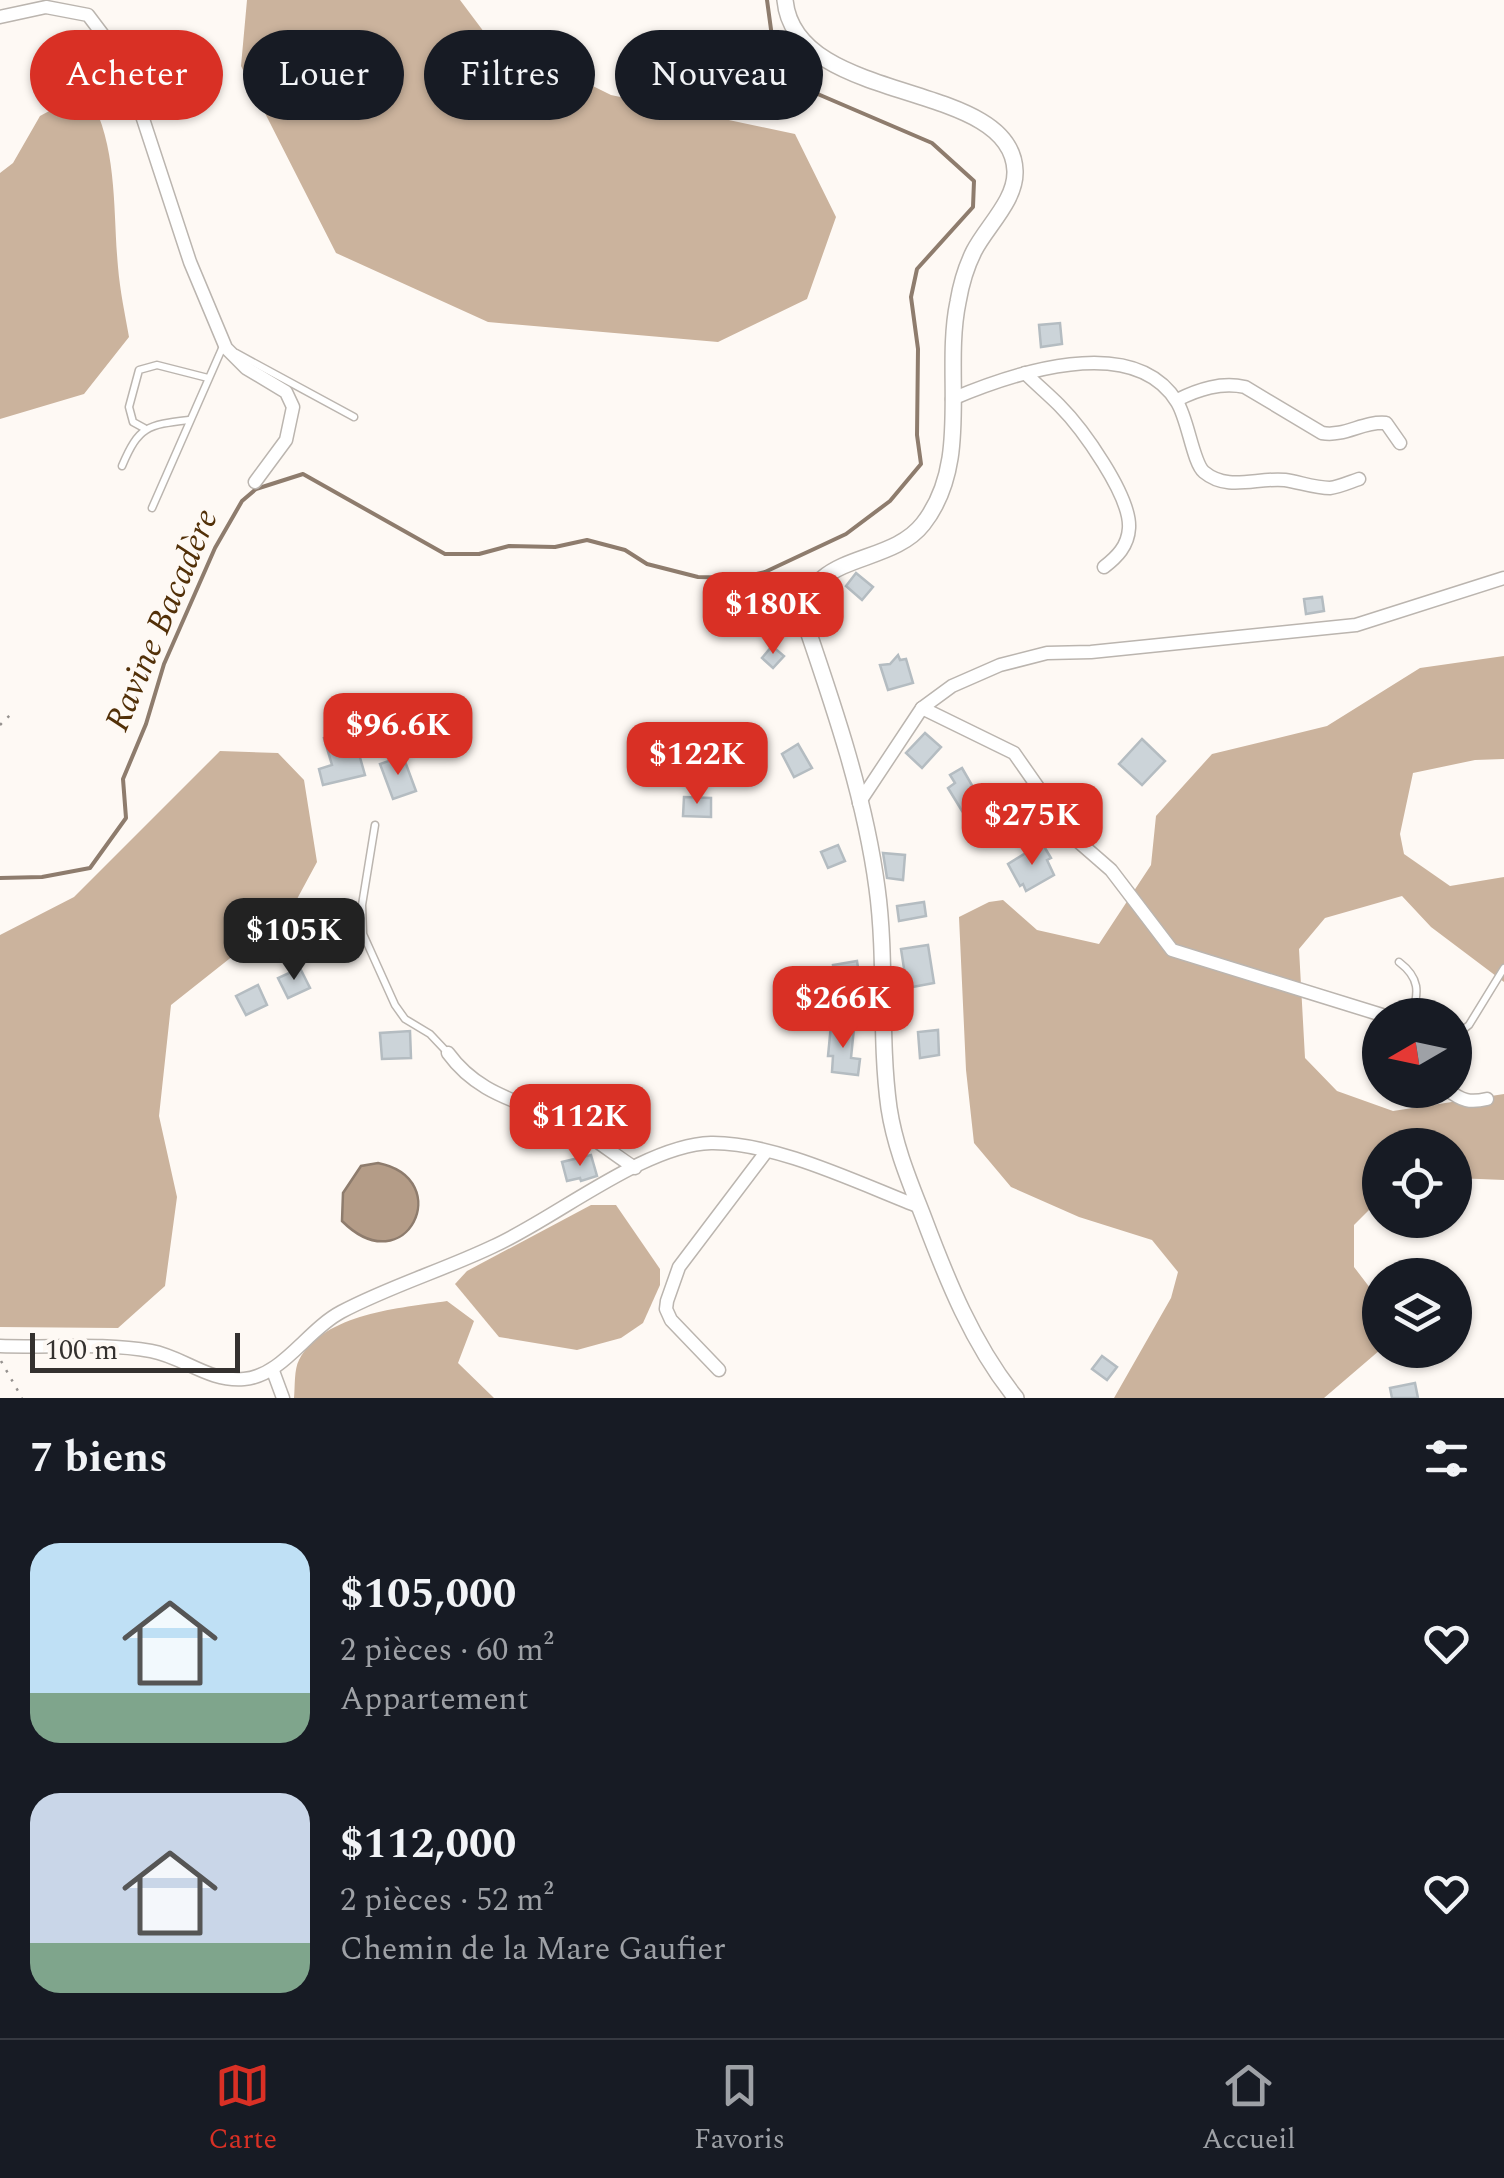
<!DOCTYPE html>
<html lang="fr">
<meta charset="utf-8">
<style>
:root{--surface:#171b24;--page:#242831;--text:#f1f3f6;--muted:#9ea1a6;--line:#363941;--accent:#d93025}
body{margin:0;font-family:Spectral,serif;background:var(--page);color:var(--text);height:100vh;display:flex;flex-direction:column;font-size:38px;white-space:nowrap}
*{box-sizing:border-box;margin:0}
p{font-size:32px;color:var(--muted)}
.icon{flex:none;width:55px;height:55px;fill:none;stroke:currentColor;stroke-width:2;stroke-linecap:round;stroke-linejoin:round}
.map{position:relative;height:1398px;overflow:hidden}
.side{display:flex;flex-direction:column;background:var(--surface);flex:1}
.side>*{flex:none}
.hud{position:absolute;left:30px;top:30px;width:1000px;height:90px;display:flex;gap:20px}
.needle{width:65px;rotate:261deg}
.buttons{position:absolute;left:1362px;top:998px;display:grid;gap:20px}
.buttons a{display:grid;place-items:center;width:110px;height:110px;border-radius:50%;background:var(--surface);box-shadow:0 2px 8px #0004;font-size:50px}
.scale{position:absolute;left:30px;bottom:25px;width:210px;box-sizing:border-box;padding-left:10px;border:5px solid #34312f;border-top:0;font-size:28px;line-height:35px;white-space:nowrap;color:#34312f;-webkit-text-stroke:8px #fef9f4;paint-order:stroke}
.price{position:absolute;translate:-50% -85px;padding:0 22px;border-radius:20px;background:var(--accent);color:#fff;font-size:32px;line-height:65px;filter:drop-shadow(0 2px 5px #0008)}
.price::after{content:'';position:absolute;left:50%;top:60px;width:30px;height:22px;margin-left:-15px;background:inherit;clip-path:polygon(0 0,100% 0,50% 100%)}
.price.selected{background:#222;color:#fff}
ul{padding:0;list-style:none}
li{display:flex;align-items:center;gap:30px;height:250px;padding:0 30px}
li span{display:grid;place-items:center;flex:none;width:280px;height:200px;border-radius:30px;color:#555}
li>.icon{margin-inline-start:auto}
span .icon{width:120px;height:120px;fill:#fffc;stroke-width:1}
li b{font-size:42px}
h2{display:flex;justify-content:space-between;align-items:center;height:120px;padding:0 30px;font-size:42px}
.tag{padding:0 35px;border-radius:45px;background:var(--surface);box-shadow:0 2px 8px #0004;font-size:35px;line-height:90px}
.tag.selected{background:var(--accent);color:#fff}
.tabs{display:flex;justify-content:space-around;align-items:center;height:140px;border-top:2px solid var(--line);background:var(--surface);font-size:28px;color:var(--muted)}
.tabs a{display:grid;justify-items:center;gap:5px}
.tabs .selected{color:var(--accent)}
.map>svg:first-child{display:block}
</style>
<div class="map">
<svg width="1504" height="1398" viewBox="0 0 1504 1398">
<rect width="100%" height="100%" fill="#fef9f4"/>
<!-- forest -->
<g fill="#cbb39d">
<polygon points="247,0 460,0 484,32 611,95 795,134 836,217 807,299 718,342 488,322 336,253 241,66"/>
<path d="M73,98H90C118,147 113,213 118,267C120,291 125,314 129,337L84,394L0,419V173L13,163L40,116Z"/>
<polygon points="1504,656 1504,759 1475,760 1413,773 1400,834 1404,854 1450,886 1504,877 1504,982 1431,927 1402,896 1325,918 1299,949 1305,1058 1337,1091 1393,1111 1504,1094 1504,1180 1455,1178 1455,1145 1380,1145 1380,1199 1354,1225 1354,1267 1380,1301 1380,1350 1324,1398 1114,1398 1171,1298 1178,1272 1152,1240 1079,1217 1011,1187 974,1143 966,1070 959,917 989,902 1003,900 1037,930 1099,944 1151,865 1156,816 1212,754 1327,726 1420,668"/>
<polygon points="220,751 278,753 304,780 317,862 297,899 248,944 171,1005 159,1116 177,1197 165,1286 118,1328 0,1327 0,935 74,897"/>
<polygon points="591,1205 616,1205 660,1269 660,1285 643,1323 621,1338 577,1350 499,1337 455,1284 467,1271"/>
<path d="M447,1301L474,1321L458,1363L494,1398H294C295,1387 294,1369 299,1360C324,1313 401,1308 447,1301Z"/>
</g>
<!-- water -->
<path fill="#b49c87" stroke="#8e7c6d" stroke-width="2.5" d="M378,1163C457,1179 406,1285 342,1221L343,1193L361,1166Z"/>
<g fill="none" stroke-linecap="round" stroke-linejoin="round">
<!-- stream -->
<polyline stroke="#8e7c6d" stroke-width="4" points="0,878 42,877 90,868 126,818 123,779 146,724 164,664 215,548 242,501 256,489 303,474 445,554 479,554 509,546 555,547 587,540 625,550 647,564 698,577 739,578 765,572 846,534 890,501 921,464 917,435 918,349 911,297 917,269 973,207 974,181 932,143 806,89 787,69 773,44 767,0"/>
</g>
<!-- building -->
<g fill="#ccd4d9" stroke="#b4bcc1" stroke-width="2.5">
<polygon points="1060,323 1062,344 1041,347 1039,325"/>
<polygon points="856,573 873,587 862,600 846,586"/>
<polygon points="1322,597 1324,611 1306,614 1304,599"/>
<polygon points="772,646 784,656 773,668 762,658"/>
<polygon points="898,655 900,660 906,659 913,683 888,690 880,665 890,664"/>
<polygon points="389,708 419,729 406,746 377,726"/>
<polygon points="346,731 349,742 355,740 365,775 323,785 319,769 332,765 324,738"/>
<polygon points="925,733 941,747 922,768 906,753"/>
<polygon points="1142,739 1165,761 1142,785 1119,764"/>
<polygon points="798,744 812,768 794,777 782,754"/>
<polygon points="403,756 416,791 393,799 380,764"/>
<polygon points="962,768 980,799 962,811 948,788 955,783 950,775"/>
<polygon points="684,797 711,798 711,817 683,816"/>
<polygon points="1042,843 1051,858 1047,860 1054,875 1026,891 1023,884 1020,886 1008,864"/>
<polygon points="838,845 845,861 828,868 821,852"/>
<polygon points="883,853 905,855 903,880 887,878"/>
<polygon points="924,902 926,916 899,921 897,906"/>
<polygon points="928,945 934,983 907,988 901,949"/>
<polygon points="857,961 861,987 837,991 833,965"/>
<polygon points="300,968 310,988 288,998 278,978"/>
<polygon points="258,985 267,1005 246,1015 236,996"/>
<polygon points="831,1025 854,1028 851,1058 860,1059 858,1075 832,1072 833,1056 828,1056"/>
<polygon points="938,1030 939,1055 920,1058 918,1032"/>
<polygon points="410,1031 411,1058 382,1059 380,1033"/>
<polygon points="591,1155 597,1176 581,1181 580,1178 567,1181 562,1162"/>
<polygon points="1102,1356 1117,1367 1107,1380 1092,1369"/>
<polygon points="1415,1383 1418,1398 1392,1398 1390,1388"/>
</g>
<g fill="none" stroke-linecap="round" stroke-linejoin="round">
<defs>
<g id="service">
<polyline points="236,353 354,417"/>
<polyline points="144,428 133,422 129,407 139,370 157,365 208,378"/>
<path d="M122,466C139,426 147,425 189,420"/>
<polyline points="152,508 224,344"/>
<polyline points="375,825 362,905 363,934 395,1005 405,1019 430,1034 447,1052"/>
<path d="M1399,962C1420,978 1419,992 1412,1015"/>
<polyline points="1455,1036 1469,1025 1504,968"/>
</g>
<g id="minor">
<polyline points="0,17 46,7 88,15 125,64 190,262 226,348 246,368 286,392 293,407 286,440 255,482"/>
<path d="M1025,373C1036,384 1048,394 1059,405C1082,428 1131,496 1129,528C1128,546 1117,557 1104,567"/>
<path d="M952,399C1011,374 1133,331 1177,402C1188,419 1193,463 1204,472C1228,492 1257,477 1285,480C1299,482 1315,488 1330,488C1339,487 1350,482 1359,479"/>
<path d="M1177,400C1199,389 1221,382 1245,387L1322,433C1345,437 1363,421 1386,423L1400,443"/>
<polyline points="922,708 1014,753 1072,836 1111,870 1172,950 1382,1015"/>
<polyline points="859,803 922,708 952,686 1000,665 1047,653 1091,652 1356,625 1504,578"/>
<path d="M448,1053C480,1097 523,1101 569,1124C592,1136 613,1154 635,1168"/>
<path d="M1448,1090C1462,1101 1470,1103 1487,1099"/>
<path d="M0,1346C50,1348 102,1342 151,1351C184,1357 208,1382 244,1379C282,1376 307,1330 341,1312C390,1286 444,1270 494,1246C556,1218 644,1145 711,1143C775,1142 860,1184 920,1207"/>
<polyline points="719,1370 671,1320 666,1309 667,1301 679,1267 766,1152"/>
<polyline points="273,1371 283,1398"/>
</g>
<path id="tertiary" d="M785,0C795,107 1012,78 1015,171C1016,200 987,226 974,251C966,267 961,284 958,302C943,374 972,462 923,524C888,569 801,550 806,625C835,710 865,798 877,888C887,961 879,1036 889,1108C895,1147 909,1180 923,1216C947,1280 973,1345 1016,1398"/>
</defs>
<!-- service casing -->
<use href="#service" stroke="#bbb5af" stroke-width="9"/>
<!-- minor casing -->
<use href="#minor" stroke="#bbb5af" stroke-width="15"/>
<!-- tertiary casing -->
<use href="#tertiary" stroke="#bbb5af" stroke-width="18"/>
<!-- path -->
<g stroke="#95918e" stroke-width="2.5" stroke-dasharray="2.5 8" stroke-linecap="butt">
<polyline points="0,725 14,711"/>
<polyline points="1,1361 22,1398"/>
</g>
<!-- service -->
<use href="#service" stroke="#fff" stroke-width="6"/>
<!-- minor -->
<use href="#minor" stroke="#fff" stroke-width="12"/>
<!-- tertiary -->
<use href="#tertiary" stroke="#fff" stroke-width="15"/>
</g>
<g text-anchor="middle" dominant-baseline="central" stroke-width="8" stroke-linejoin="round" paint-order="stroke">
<!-- water labels -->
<g font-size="35" font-style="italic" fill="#523008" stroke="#fef9f4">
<text transform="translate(162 620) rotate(-67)">Ravine Bacadère</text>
</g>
</g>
</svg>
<div class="buttons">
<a><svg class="needle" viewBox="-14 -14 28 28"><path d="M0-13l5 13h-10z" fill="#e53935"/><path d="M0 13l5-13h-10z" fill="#9ea1a6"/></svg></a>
<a><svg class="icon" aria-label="locate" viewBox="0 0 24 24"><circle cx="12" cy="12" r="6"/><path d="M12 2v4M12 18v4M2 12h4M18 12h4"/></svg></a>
<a><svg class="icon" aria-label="layers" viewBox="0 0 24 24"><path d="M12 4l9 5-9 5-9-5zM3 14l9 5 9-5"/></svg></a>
</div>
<div class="scale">100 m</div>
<b class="price" style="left:773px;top:657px">$180K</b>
<b class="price" style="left:398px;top:778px">$96.6K</b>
<b class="price" style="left:697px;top:807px">$122K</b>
<b class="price" style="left:1032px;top:868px">$275K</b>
<b class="price selected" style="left:294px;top:983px">$105K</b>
<b class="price" style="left:843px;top:1051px">$266K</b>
<b class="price" style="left:580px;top:1169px">$112K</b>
<div class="hud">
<a class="tag selected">Acheter</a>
<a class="tag">Louer</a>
<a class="tag">Filtres</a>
<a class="tag">Nouveau</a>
</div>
</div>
<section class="side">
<h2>7 biens<svg class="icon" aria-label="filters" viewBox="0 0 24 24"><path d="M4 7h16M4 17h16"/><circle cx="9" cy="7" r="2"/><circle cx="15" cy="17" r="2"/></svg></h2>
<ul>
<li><span style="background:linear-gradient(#bfe0f5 75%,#7fa58c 0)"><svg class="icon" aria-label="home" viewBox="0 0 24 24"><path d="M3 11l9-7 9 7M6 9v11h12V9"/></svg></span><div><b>$105,000</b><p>2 pièces · 60 m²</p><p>Appartement</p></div><svg class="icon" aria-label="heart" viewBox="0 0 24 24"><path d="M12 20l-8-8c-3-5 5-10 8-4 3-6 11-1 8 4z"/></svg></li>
<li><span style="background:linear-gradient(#c9d6e8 75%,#7fa58c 0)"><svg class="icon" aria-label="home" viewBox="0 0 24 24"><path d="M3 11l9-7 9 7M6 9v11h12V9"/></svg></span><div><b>$112,000</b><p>2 pièces · 52 m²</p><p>Chemin de la Mare Gaufier</p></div><svg class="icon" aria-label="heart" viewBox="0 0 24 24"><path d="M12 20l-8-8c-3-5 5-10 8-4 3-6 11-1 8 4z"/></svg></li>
</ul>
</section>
<nav class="tabs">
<a class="selected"><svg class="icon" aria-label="map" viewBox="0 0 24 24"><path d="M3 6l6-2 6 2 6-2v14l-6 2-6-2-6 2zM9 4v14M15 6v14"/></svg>Carte</a>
<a><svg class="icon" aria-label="saved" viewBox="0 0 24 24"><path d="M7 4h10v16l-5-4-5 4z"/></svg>Favoris</a>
<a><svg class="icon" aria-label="home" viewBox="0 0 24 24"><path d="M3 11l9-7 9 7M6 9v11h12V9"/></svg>Accueil</a>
</nav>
